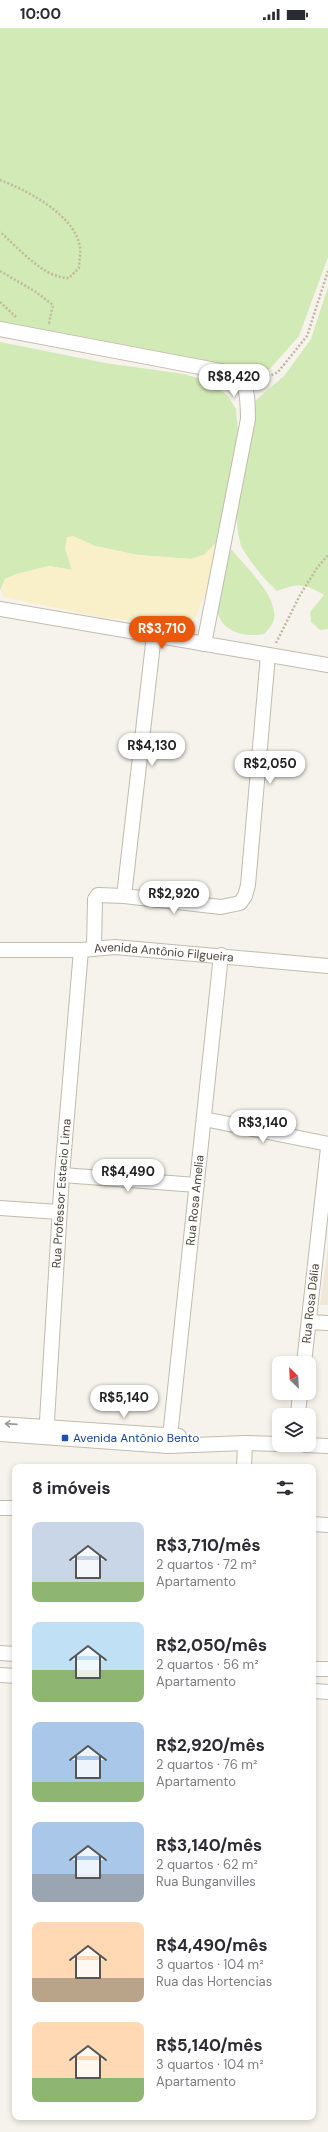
<!DOCTYPE html>
<html lang="pt">
<meta charset="utf-8">
<style>
:root{--surface:#fff;--page:#f2f2f3;--text:#2b2b33;--muted:#7c7c81;--accent:#ea580c}
body{margin:0;font-family:"DM Sans",sans-serif;background:var(--page);color:var(--text);height:100vh;display:flex;flex-direction:column;font-size:15px;white-space:nowrap}
*{box-sizing:border-box;margin:0}
p{font-size:13px;color:var(--muted)}
.icon{flex:none;width:22px;height:22px;fill:none;stroke:currentColor;stroke-width:2;stroke-linecap:round;stroke-linejoin:round}
.map{position:relative;flex:1;overflow:hidden}
.sheet{position:absolute;left:12px;top:1436px;width:304px;height:656px;display:flex;flex-direction:column;background:var(--surface);border-radius:8px;box-shadow:0 2px 6px #0003}
.sheet>*{flex:none}
.needle{width:26px;rotate:336deg}
.buttons{position:absolute;left:272px;top:1328px;display:grid;gap:8px}
.buttons a{display:grid;place-items:center;width:44px;height:44px;border-radius:8px;background:var(--surface);box-shadow:0 2px 6px #0003;font-size:20px}
.price{position:absolute;translate:-50% -34px;padding:0 9px;border-radius:14px;background:#fff;color:#222;font-size:13px;line-height:26px;filter:drop-shadow(0 1px 2px #0008)}
.price::after{content:'';position:absolute;left:50%;top:24px;width:12px;height:9px;margin-left:-6px;background:inherit;clip-path:polygon(0 0,100% 0,50% 100%)}
.price.active{background:var(--accent);color:#fff}
ul{padding:0;list-style:none}
li{display:flex;align-items:center;gap:12px;height:100px;padding:0 20px}
li span{display:grid;place-items:center;flex:none;width:112px;height:80px;border-radius:8px;color:#555}
li>.icon{margin-inline-start:auto}
span .icon{width:48px;height:48px;fill:#fffc;stroke-width:1}
li b{font-size:17px}
h2{display:flex;justify-content:space-between;align-items:center;height:48px;padding:0 20px;font-size:17px}
.status{display:flex;justify-content:space-between;align-items:center;height:28px;padding:0 20px;background:var(--surface);direction:ltr}
.status svg{height:11px;fill:currentColor}
.map>svg:first-child{display:block}
</style>
<div class="status"><b>10:00</b><svg viewBox="0 0 49 12"><path d="M0 12V9h3v3zM5 12V6h3v6zM10 12V3h3v9zM15 12V0h3v12zM26 1h20v11H26zM47 4h2v5h-2z"/></svg></div>
<div class="map">
<svg width="328" height="2104" viewBox="0 0 328 2104">
<rect width="100%" height="100%" fill="#f6f3ec"/>
<!-- education -->
<polygon fill="#efe8d6" points="328,1219 328,1277 320,1277"/>
<!-- green -->
<g fill="#d2eab5">
<polygon points="0,0 328,0 328,229 299,308 270,341 252,348 0,299"/>
<path d="M328,259V601L320,602L311,594L310,584L324,567C304,555 298,555 277,563L263,549L249,531L241,518L238,505L236,483L255,373L284,348L311,311Z"/>
<polygon points="0,314 105,335 184,346 210,354 228,368 236,381 238,403 218,513 204,527 191,531 138,527 95,518 73,508 65,520 72,542 49,538 17,546 5,551 0,563"/>
<path d="M231,521C244,537 278,568 274,591C273,596 268,602 264,606C242,610 215,602 217,574C218,557 226,537 231,521Z"/>
</g>
<!-- sand -->
<polygon fill="#f9efc9" points="73,508 95,518 138,527 191,531 204,527 218,513 206,565 195,590 167,596 104,590 4,569 1,564 5,551 17,546 49,538 72,542 65,520 67,509"/>
<g fill="none" stroke-linecap="round" stroke-linejoin="round">
<defs>
<g id="street">
<path d="M0,301L221,343C250,354 247,362 248,391L204,616"/>
<polyline points="0,581 328,637"/>
<polyline points="124,868 154,607"/>
<polyline points="94,920 95,871 98,867 124,868 221,879 240,875 245,868 248,857 268,627"/>
<path id="s1" d="M0,922H81L115,919L328,938"/>
<polyline points="204,1091 328,1116"/>
<polyline points="62,1147 197,1157"/>
<polyline points="0,1180 59,1184"/>
<polyline points="309,1294 328,1295"/>
<path id="s2" d="M304,1335L328,1120"/>
<polyline points="298,1387 300,1365"/>
<polyline points="0,1396 179,1408"/>
<polyline points="0,1406 169,1418 245,1415 279,1416"/>
<path id="s3" d="M46,1409L62,1147L81,922"/>
<polyline points="305,1417 328,1418"/>
<path id="s4" d="M169,1418L221,927"/>
<polyline points="244,1439 245,1415"/>
<polyline points="0,1480 15,1480"/>
<polyline points="313,1496 328,1497"/>
<polyline points="0,1625 15,1626"/>
<polyline points="313,1641 328,1641"/>
<polyline points="0,1647 15,1648"/>
<polyline points="313,1663 328,1664"/>
</g>
</defs>
<!-- street casing -->
<use href="#street" stroke="#c2bbae" stroke-width="16"/>
<!-- path -->
<g stroke="#c4b79f" stroke-width="2.5" stroke-dasharray="2 2" stroke-linecap="butt">
<path d="M0,152C27,162 75,187 80,219C81,226 79,233 79,240L69,250C43,250 19,220 0,204"/>
<polyline points="0,243 36,264 53,277 49,295 47,295"/>
<polyline points="0,274 17,290"/>
<polyline points="257,354 278,344 307,308 328,243"/>
<polyline points="276,615 300,567 317,540 328,527"/>
</g>
<!-- street -->
<use href="#street" stroke="#fff" stroke-width="14"/>
</g>
<!-- one-way arrows -->
<defs><path id="oneway-shaft" d="M-6 0H5M1.5-3L5.5 0L1.5 3" fill="none" stroke-width="1.6" stroke-linecap="round" stroke-linejoin="round"/></defs>
<use stroke="#9c9892" href="#oneway-shaft" transform="translate(11 1396) rotate(-176)"/>
<!-- markers -->
<rect fill="#1a4fb4" stroke="#fff" stroke-width="1.5" x="61" y="1406" width="8" height="8" rx="2"/>
<g text-anchor="middle" dominant-baseline="central" stroke-width="3" stroke-linejoin="round" paint-order="stroke">
<!-- street labels -->
<g font-size="12" fill="#4b4439" stroke="#fff">
<text stroke="none"><textPath href="#s1" startOffset="164">Avenida Antônio Filgueira</textPath></text>
<text stroke="none"><textPath href="#s3" startOffset="244">Rua Professor Estacio Lima</textPath></text>
<text stroke="none"><textPath href="#s4" startOffset="247">Rua Rosa Amelia</textPath></text>
<text stroke="none"><textPath href="#s2" startOffset="60">Rua Rosa Dália</textPath></text>
</g>
<!-- transit labels -->
<g font-size="12" fill="#164399" stroke="#fff" text-anchor="start">
<text x="73" y="1410">Avenida Antônio Bento</text>
</g>
</g>
</svg>
<div class="buttons">
<a><svg class="needle" viewBox="-14 -14 28 28"><path d="M0-13l5 13h-10z" fill="#e53935"/><path d="M0 13l5-13h-10z" fill="#7c7c81"/></svg></a>
<a><svg class="icon" aria-label="layers" viewBox="0 0 24 24"><path d="M12 4l9 5-9 5-9-5zM3 14l9 5 9-5"/></svg></a>
</div>
<b class="price" style="left:234px;top:370px">R$8,420</b>
<b class="price active" style="left:162px;top:622px">R$3,710</b>
<b class="price" style="left:152px;top:739px">R$4,130</b>
<b class="price" style="left:270px;top:757px">R$2,050</b>
<b class="price" style="left:174px;top:887px">R$2,920</b>
<b class="price" style="left:263px;top:1116px">R$3,140</b>
<b class="price" style="left:128px;top:1165px">R$4,490</b>
<b class="price" style="left:124px;top:1391px">R$5,140</b>
<section class="sheet">
<h2>8 imóveis<svg class="icon" aria-label="filters" viewBox="0 0 24 24"><path d="M4 7h16M4 17h16"/><circle cx="9" cy="7" r="2"/><circle cx="15" cy="17" r="2"/></svg></h2>
<ul>
<li><span style="background:linear-gradient(#c9d6e8 75%,#8fb573 0)"><svg class="icon" aria-label="home" viewBox="0 0 24 24"><path d="M3 11l9-7 9 7M6 9v11h12V9"/></svg></span><div><b>R$3,710/mês</b><p>2 quartos · 72 m²</p><p>Apartamento</p></div></li>
<li><span style="background:linear-gradient(#bfe0f5 60%,#8fb573 0)"><svg class="icon" aria-label="home" viewBox="0 0 24 24"><path d="M3 11l9-7 9 7M6 9v11h12V9"/></svg></span><div><b>R$2,050/mês</b><p>2 quartos · 56 m²</p><p>Apartamento</p></div></li>
<li><span style="background:linear-gradient(#a9c7e8 75%,#8fb573 0)"><svg class="icon" aria-label="home" viewBox="0 0 24 24"><path d="M3 11l9-7 9 7M6 9v11h12V9"/></svg></span><div><b>R$2,920/mês</b><p>2 quartos · 76 m²</p><p>Apartamento</p></div></li>
<li><span style="background:linear-gradient(#a9c7e8 65%,#9aa5b1 0)"><svg class="icon" aria-label="home" viewBox="0 0 24 24"><path d="M3 11l9-7 9 7M6 9v11h12V9"/></svg></span><div><b>R$3,140/mês</b><p>2 quartos · 62 m²</p><p>Rua Bunganvilles</p></div></li>
<li><span style="background:linear-gradient(#ffd9b3 70%,#b9a48a 0)"><svg class="icon" aria-label="home" viewBox="0 0 24 24"><path d="M3 11l9-7 9 7M6 9v11h12V9"/></svg></span><div><b>R$4,490/mês</b><p>3 quartos · 104 m²</p><p>Rua das Hortencias</p></div></li>
<li><span style="background:linear-gradient(#ffd9b3 70%,#8fb573 0)"><svg class="icon" aria-label="home" viewBox="0 0 24 24"><path d="M3 11l9-7 9 7M6 9v11h12V9"/></svg></span><div><b>R$5,140/mês</b><p>3 quartos · 104 m²</p><p>Apartamento</p></div></li>
</ul>
</section>
</div>
